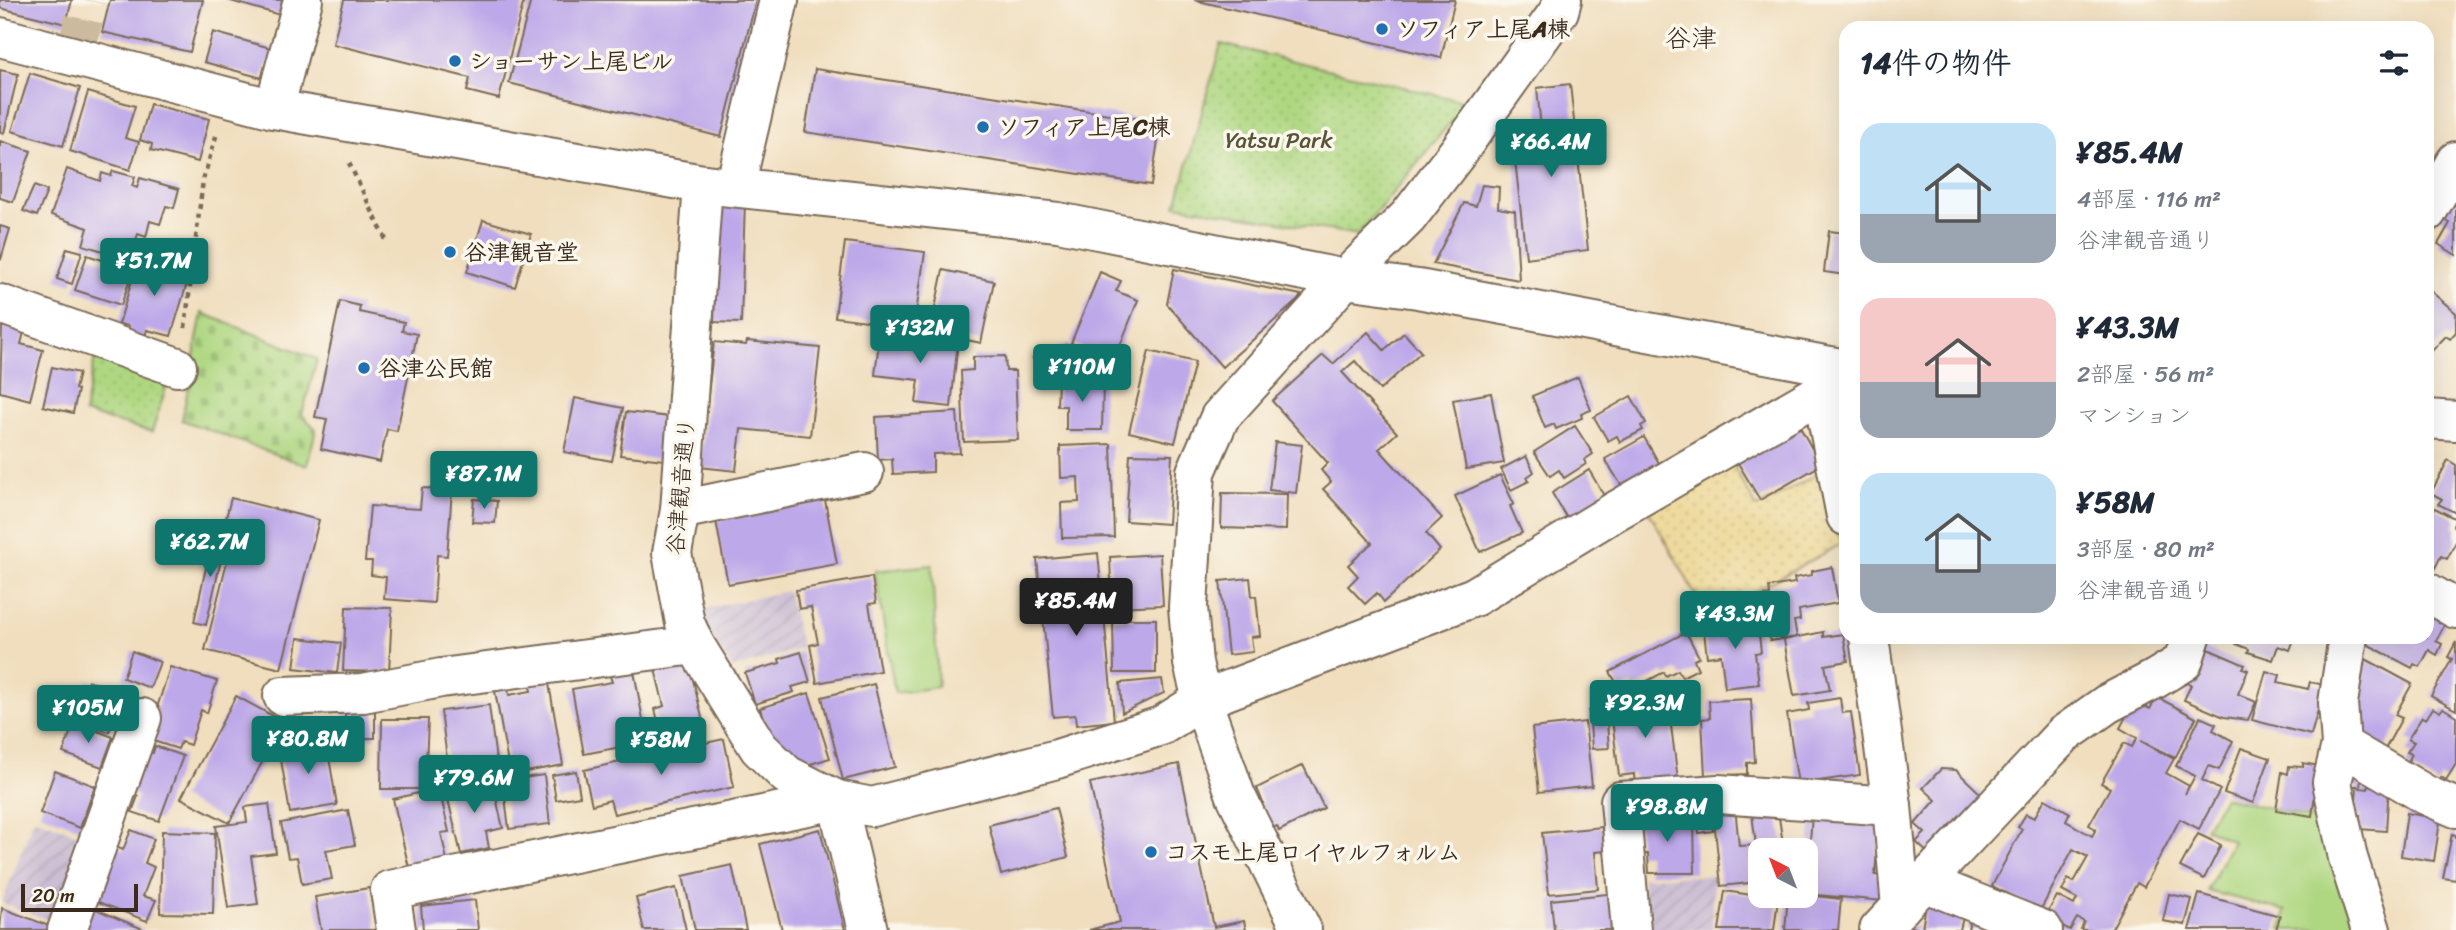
<!DOCTYPE html>
<html lang="ja">
<meta charset="utf-8">
<style>
:root{--surface:#fff;--page:#f6f6f7;--text:#1f2937;--muted:#747a83;--accent:#0f766e}
body{margin:0;font-family:Sriracha,"Klee One",sans-serif;background:var(--page);color:var(--text);height:100vh;display:flex;flex-direction:column;font-size:26px;white-space:nowrap}
*{box-sizing:border-box;margin:0}
p{font-size:23px;color:var(--muted)}
.icon{flex:none;width:38px;height:38px;fill:none;stroke:currentColor;stroke-width:2;stroke-linecap:round;stroke-linejoin:round}
.map{position:relative;flex:1;overflow:hidden}
.drawer{position:absolute;left:1839px;top:21px;width:595px;height:623px;display:flex;flex-direction:column;background:var(--surface);border-radius:21px;box-shadow:0 7px 28px #0002}
.drawer>*{flex:none}
.needle{width:46px;rotate:318deg}
.buttons{position:absolute;left:1748px;top:838px;display:grid;gap:14px}
.buttons a{display:grid;place-items:center;width:70px;height:70px;border-radius:14px;background:var(--surface);box-shadow:0 7px 28px #0002;font-size:35px}
.scale{position:absolute;left:21px;bottom:18px;width:117px;box-sizing:border-box;padding-left:7px;border:4px solid #3b2a1e;border-top:0;font-size:19px;line-height:24px;white-space:nowrap;color:#3b2a1e;-webkit-text-stroke:5px #fbf7ec;paint-order:stroke}
.price{position:absolute;translate:-50% -60px;padding:0 16px;border-radius:7px;background:var(--accent);color:#fff;font-size:23px;line-height:46px;filter:drop-shadow(0 2px 4px #0008)}
.price::after{content:'';position:absolute;left:50%;top:42px;width:21px;height:16px;margin-left:-10px;background:inherit;clip-path:polygon(0 0,100% 0,50% 100%)}
.price.current{background:#222;color:#fff}
ul{padding:0;list-style:none}
li{display:flex;align-items:center;gap:21px;height:175px;padding:0 21px}
li span{display:grid;place-items:center;flex:none;width:196px;height:140px;border-radius:21px;color:#555}
li>.icon{margin-inline-start:auto}
span .icon{width:84px;height:84px;fill:#fffc;stroke-width:1}
li b{font-size:30px}
h2{display:flex;justify-content:space-between;align-items:center;height:84px;padding:0 21px;font-size:30px}
.map>svg:first-child{display:block}
</style>
<div class="map">
<svg width="2456" height="930" viewBox="0 0 2456 930">
<defs>
<pattern id="industrial-furrows" width="10" height="10" patternUnits="userSpaceOnUse" patternTransform="scale(1.75)"><rect width="10" height="10" fill="#ccbed3"/><path d="M-1 1l2-2M0 10L10 0M9 11l2-2" fill="none" stroke="#b0a3b5"/></pattern>
<pattern id="grass-dots" width="8" height="8" patternUnits="userSpaceOnUse" patternTransform="scale(1.75)"><rect width="8" height="8" fill="#afd781"/><path d="M2 2h.1M6 6h.1" fill="none" stroke="#97b96f" stroke-width="1.8" stroke-linecap="round"/></pattern>
<pattern id="sand-dots" width="8" height="8" patternUnits="userSpaceOnUse" patternTransform="scale(1.75)"><rect width="8" height="8" fill="#eeda9e"/><path d="M2 2h.1M6 6h.1" fill="none" stroke="#cdbb88" stroke-width="1.8" stroke-linecap="round"/></pattern>
<pattern id="cemetery-stones" width="16" height="16" patternUnits="userSpaceOnUse" patternTransform="scale(1.75)"><rect width="16" height="16" fill="#afd781"/><path d="M2 7V4a2 2 0 0 1 4 0v3zM10 15v-3a2 2 0 0 1 4 0v3z" fill="#97b96f"/></pattern>
</defs>
<rect width="100%" height="100%" fill="#fbf7ec"/>
<filter id="ink" filterUnits="userSpaceOnUse"><feTurbulence type="fractalNoise" baseFrequency=".0143" numOctaves="2"/><feDisplacementMap in="SourceGraphic" scale="14" xChannelSelector="R" yChannelSelector="G"/><feConvolveMatrix kernelMatrix="1 2 1 2 8 2 1 2 1" color-interpolation-filters="sRGB"/></filter>
<filter id="wash" filterUnits="userSpaceOnUse"><feTurbulence type="fractalNoise" baseFrequency=".00686" numOctaves="4" result="noise"/><feDisplacementMap in="SourceGraphic" scale="28" xChannelSelector="R" yChannelSelector="G"/><feGaussianBlur stdDeviation="1.57" result="paint"/><feColorMatrix in="noise" values="0 0 0 0 0 0 0 0 0 0 0 0 0 0 0 0 0 1.4 0 .05"/><feComposite in="paint" operator="in"/></filter>
<g filter="url(#wash)">
<rect width="100%" height="100%" fill="#f0debe"/>
<!-- industrial -->
<g fill="url(#industrial-furrows)">
<polygon points="787,591 802,648 733,669 714,642 695,611"/>
<polygon points="34,818 86,837 54,922 2,903"/>
<polygon points="1714,876 1712,930 1644,930 1643,877"/>
</g>
<!-- grass -->
<g fill="url(#grass-dots)" stroke="#758050" stroke-width="2">
<polygon points="1221,44 1467,102 1358,235 1176,205"/>
<polygon points="96,352 169,378 152,432 84,413"/>
</g>
<!-- sand -->
<polygon fill="url(#sand-dots)" stroke="#94825e" stroke-width="2" points="1732,463 1757,508 1828,468 1841,544 1708,617 1647,508"/>
<!-- cemetery -->
<polygon fill="url(#cemetery-stones)" stroke="#758050" stroke-width="2" points="202,313 317,359 302,415 316,429 307,466 182,420"/>
<!-- garden -->
<g fill="#afd781" stroke="#758050" stroke-width="2">
<polygon points="932,565 938,687 895,693 875,571"/>
<polygon points="2224,797 2326,822 2362,930 2281,930 2286,911 2207,891 2232,841 2205,828"/>
</g>
<g id="blocks">
<!-- building -->
<g fill="#bda8e9">
<polygon points="0,0 72,0 66,24 0,8"/>
<polygon points="110,0 203,0 190,52 102,32"/>
<polygon points="227,0 284,0 280,15"/>
<polygon points="344,0 524,0 499,99 467,91 470,78 333,44"/>
<polygon points="531,0 756,0 721,137 509,83"/>
<polygon points="1194,0 1455,0 1441,58"/>
<polygon points="213,32 278,50 265,68 262,78 204,62"/>
<polygon points="815,69 1161,122 1151,185 805,132"/>
<polygon points="0,70 18,74 4,133 0,132"/>
<polygon points="30,73 80,88 63,146 12,131"/>
<polygon points="1570,84 1588,250 1526,258 1512,133 1541,129 1537,88"/>
<polygon points="88,92 135,106 125,138 139,142 130,170 70,151"/>
<polygon points="150,104 209,119 198,162 151,150 152,144 140,140"/>
<polygon points="0,141 31,151 13,202 0,198"/>
<polygon points="67,169 100,181 102,173 111,176 113,171 135,177 132,186 137,188 140,178 179,189 174,208 166,206 160,224 150,221 146,237 138,234 130,259 83,245 88,228 51,215"/>
<polygon points="1482,185 1499,187 1498,208 1515,211 1519,280 1433,264 1464,203 1476,206"/>
<polygon points="34,186 47,191 37,216 23,211"/>
<polygon points="2456,190 2456,255 2438,244 2450,223 2440,217"/>
<polygon points="718,201 745,201 741,323 714,322"/>
<polygon points="483,220 531,234 515,287 467,272"/>
<polygon points="0,226 10,229 1,259 0,258"/>
<polygon points="1829,231 1846,233 1846,275 1824,272"/>
<polygon points="845,242 925,252 914,327 835,317"/>
<polygon points="67,248 82,252 72,284 57,279"/>
<polygon points="87,255 133,270 121,305 75,290"/>
<polygon points="139,256 184,269 182,278 188,280 171,336 147,330 144,340 127,334 129,326 119,324"/>
<polygon points="1174,269 1301,295 1298,300 1222,367 1167,304"/>
<polygon points="943,270 994,281 981,343 930,332"/>
<polygon points="1100,272 1121,281 1116,291 1138,300 1114,361 1071,343"/>
<polygon points="2427,288 2456,313 2456,332 2450,339 2446,336 2427,356"/>
<polygon points="340,301 360,306 359,312 404,322 402,331 417,334 397,431 387,429 380,462 321,449 327,419 315,417"/>
<polygon points="2,326 24,332 21,344 43,350 30,400 0,392"/>
<polygon points="880,332 958,340 951,407 916,403 919,380 875,375"/>
<polygon points="1368,332 1384,350 1404,333 1421,352 1380,390 1355,361 1342,372 1397,433 1379,449 1442,518 1426,533 1440,550 1384,602 1377,593 1365,604 1348,586 1358,576 1348,565 1372,543 1323,489 1331,482 1321,470 1328,463 1272,401 1323,355 1333,364"/>
<polygon points="747,341 820,348 810,436 741,429 736,471 700,467 714,342 746,345"/>
<polygon points="1069,344 1078,367 1043,381 1033,358"/>
<polygon points="1149,351 1195,362 1175,443 1129,432"/>
<polygon points="1005,356 1006,371 1015,371 1018,440 964,442 961,371 973,370 973,357"/>
<polygon points="52,367 79,373 75,389 78,390 73,413 43,406"/>
<polygon points="1578,377 1591,410 1581,414 1582,418 1556,429 1554,424 1545,428 1532,396"/>
<polygon points="1058,380 1103,380 1102,430 1066,430 1066,406 1057,406"/>
<polygon points="1491,393 1504,463 1466,469 1453,400"/>
<polygon points="1631,396 1646,423 1641,426 1643,430 1620,442 1617,436 1608,441 1594,417"/>
<polygon points="575,398 623,408 612,461 564,452"/>
<polygon points="626,412 670,417 664,460 620,455"/>
<polygon points="957,412 960,453 933,454 933,472 893,474 892,459 878,460 876,417"/>
<polygon points="1575,426 1593,454 1584,460 1586,464 1564,478 1559,470 1550,476 1534,452"/>
<polygon points="1800,427 1821,465 1760,500 1738,463"/>
<polygon points="1644,437 1660,465 1634,486 1630,480 1621,485 1605,459"/>
<polygon points="1275,442 1302,445 1296,493 1269,490"/>
<polygon points="1111,444 1114,537 1062,538 1061,503 1079,502 1078,477 1061,478 1060,446"/>
<polygon points="1130,454 1172,455 1168,524 1126,521"/>
<polygon points="1526,456 1534,472 1527,477 1529,481 1511,490 1501,469"/>
<polygon points="2448,460 2456,465 2456,513 2438,504 2442,499 2431,493"/>
<polygon points="1589,470 1606,499 1568,520 1552,493"/>
<polygon points="1500,475 1514,504 1510,506 1522,533 1480,552 1455,496"/>
<polygon points="422,488 452,490 447,556 437,555 434,603 384,599 386,577 371,575 372,561 365,561 370,506 420,509"/>
<polygon points="1222,493 1287,494 1286,530 1221,528"/>
<polygon points="231,498 319,520 281,669 205,650 235,529 224,526"/>
<polygon points="474,499 497,501 495,523 472,522"/>
<polygon points="825,500 837,564 728,584 716,521"/>
<polygon points="2431,506 2456,519 2453,526 2456,528 2456,542 2447,559 2441,556 2430,578 2427,576 2427,512"/>
<polygon points="213,535 226,538 206,625 194,622"/>
<polygon points="1098,553 1114,721 1076,725 1075,715 1053,717 1037,559"/>
<polygon points="1160,554 1163,605 1112,607 1110,557"/>
<polygon points="1832,567 1838,603 1799,610 1800,620 1794,621 1797,637 1770,641 1763,596 1770,595 1769,587 1795,583 1794,578 1812,575 1812,571"/>
<polygon points="872,577 876,603 869,604 880,671 817,683 810,645 818,643 811,607 799,609 796,590"/>
<polygon points="1250,578 1252,596 1256,596 1260,636 1251,637 1253,652 1228,655 1220,581"/>
<polygon points="346,607 392,608 389,672 343,671"/>
<polygon points="2427,609 2447,620 2436,641 2442,644 2437,655 2429,650 2420,667 2414,664 2412,668 2365,643 2368,637 2427,637"/>
<polygon points="1757,618 1761,652 1755,653 1759,684 1725,688 1721,655 1707,657 1703,623 1718,621 1718,629 1740,626 1739,621"/>
<polygon points="1113,619 1156,619 1156,673 1114,673"/>
<polygon points="1686,632 1699,657 1694,660 1698,669 1682,677 1678,670 1666,676 1664,672 1634,688 1632,684 1620,689 1610,672"/>
<polygon points="1823,632 1823,637 1843,634 1848,661 1825,665 1830,690 1794,696 1784,640"/>
<polygon points="2239,637 2295,637 2290,650 2278,646 2273,660 2248,652 2249,649 2236,644"/>
<polygon points="298,638 341,643 337,673 294,668"/>
<polygon points="2456,642 2456,710 2431,696 2452,659 2448,657"/>
<polygon points="2201,646 2245,665 2243,668 2248,670 2238,694 2256,702 2248,720 2224,717 2184,700 2191,685 2185,682"/>
<polygon points="132,651 160,662 150,688 123,678"/>
<polygon points="801,652 810,682 792,687 794,692 755,704 745,673 780,663 779,659"/>
<polygon points="2362,657 2412,684 2395,715 2402,718 2383,753 2348,730"/>
<polygon points="689,663 705,730 662,740 655,709 664,706 654,665"/>
<polygon points="170,667 217,681 207,713 201,710 190,745 181,742 178,749 147,739"/>
<polygon points="634,671 647,742 584,754 572,689 612,682 610,676"/>
<polygon points="2266,671 2280,675 2278,682 2308,689 2310,682 2325,685 2311,735 2252,720"/>
<polygon points="548,678 563,765 510,775 495,691 508,689 509,695 531,691 529,682"/>
<polygon points="1162,679 1164,693 1122,713 1120,683"/>
<polygon points="88,681 133,695 124,722 113,718 109,732 84,724 87,715 77,712"/>
<polygon points="874,684 895,767 843,780 822,697"/>
<polygon points="809,693 830,758 800,767 768,735 760,708"/>
<polygon points="1667,695 1678,780 1635,786 1634,774 1619,776 1610,703"/>
<polygon points="236,696 273,716 253,753 264,759 229,823 181,798"/>
<polygon points="2157,697 2196,718 2175,758 2141,741 2174,759 2166,773 2189,786 2185,794 2195,776 2176,766 2200,717 2216,724 2213,730 2233,741 2219,770 2209,766 2202,780 2220,790 2199,829 2180,819 2144,887 2137,883 2111,930 2083,930 2081,929 2084,922 2077,918 2070,930 2045,917 2057,896 2074,905 2077,899 2062,891 2068,879 2074,882 2088,857 2073,849 2040,911 1992,886 2022,829 2018,827 2026,814 2034,818 2045,799 2070,813 2066,821 2092,836 2096,829 2089,825 2110,788 2101,783 2124,743 2132,747 2137,738 2120,728 2134,701 2150,709"/>
<polygon points="1840,698 1842,713 1851,712 1860,775 1798,784 1787,714 1809,710 1808,703"/>
<polygon points="1751,699 1755,762 1747,763 1747,774 1705,776 1702,719 1710,718 1709,701"/>
<polygon points="489,705 498,777 450,783 441,711"/>
<polygon points="2433,708 2440,712 2443,708 2456,716 2456,764 2446,780 2441,777 2437,784 2406,765 2412,754 2407,752 2414,742 2408,739 2422,717 2426,719"/>
<polygon points="1606,710 1609,748 1592,749 1589,711"/>
<polygon points="375,711 375,738 345,738 345,712"/>
<polygon points="382,719 428,719 425,789 381,789"/>
<polygon points="74,722 113,737 102,767 63,753"/>
<polygon points="1585,722 1592,786 1539,792 1532,728"/>
<polygon points="724,739 734,787 614,814 610,800 592,805 584,770"/>
<polygon points="326,740 337,805 290,813 279,748"/>
<polygon points="155,746 183,756 159,821 132,812 138,796 129,792 145,750 153,753"/>
<polygon points="2241,748 2270,758 2253,803 2224,793"/>
<polygon points="2303,763 2319,766 2312,816 2276,810 2282,772 2288,774 2289,766 2303,767"/>
<polygon points="1179,764 1214,927 1244,921 1246,930 1089,930 1120,922 1090,783"/>
<polygon points="1303,765 1324,808 1279,831 1277,826 1270,829 1258,805 1263,803 1257,788"/>
<polygon points="1941,769 1956,770 1985,798 1935,860 1916,842 1925,833 1915,824 1936,800 1923,788"/>
<polygon points="2346,770 2362,771 2360,788 2368,789 2369,783 2389,784 2386,831 2359,829 2360,815 2355,815 2357,786 2346,786"/>
<polygon points="55,771 95,786 80,828 40,813"/>
<polygon points="576,771 580,796 556,800 552,775"/>
<polygon points="544,775 550,824 509,829 503,781"/>
<polygon points="492,780 503,828 486,832 489,848 461,854 446,791"/>
<polygon points="439,788 449,832 441,833 447,860 409,868 393,799"/>
<polygon points="269,804 276,853 251,856 258,904 228,908 216,826 247,822 245,807"/>
<polygon points="1709,805 1713,831 1699,833 1696,806"/>
<polygon points="1735,807 1739,846 1756,845 1752,814 1778,811 1784,850 1760,850 1759,862 1756,848 1759,882 1721,886 1713,809"/>
<polygon points="1056,808 1068,857 1001,875 989,825"/>
<polygon points="348,810 355,845 326,850 332,879 302,884 297,857 288,858 281,823"/>
<polygon points="1638,812 1651,812 1651,820 1694,820 1695,873 1649,873 1648,854 1639,854"/>
<polygon points="2407,813 2429,817 2441,815 2434,861 2401,856"/>
<polygon points="1812,815 1887,821 1877,850 1875,875 1886,876 1884,901 1806,894"/>
<polygon points="1602,827 1605,851 1595,852 1598,889 1549,894 1542,833"/>
<polygon points="820,829 845,930 782,930 760,844"/>
<polygon points="131,830 154,839 145,863 154,867 143,896 156,900 147,921 93,900 114,846 123,850"/>
<polygon points="162,831 215,833 213,914 160,913"/>
<polygon points="2198,834 2221,845 2204,879 2180,867"/>
<polygon points="2452,834 2456,835 2456,880 2443,878"/>
<polygon points="732,865 746,930 695,930 683,876"/>
<polygon points="369,888 377,930 321,930 315,897"/>
<polygon points="676,888 686,930 644,930 636,898"/>
<polygon points="1725,891 1778,899 1774,930 1719,930"/>
<polygon points="1616,893 1620,930 1554,930 1551,900"/>
<polygon points="2169,894 2192,899 2185,925 2163,921"/>
<polygon points="2199,894 2280,916 2276,930 2189,930"/>
<polygon points="1806,895 1841,899 1838,930 1785,930 1788,896"/>
<polygon points="475,900 478,930 423,930 421,906"/>
<polygon points="1926,905 1964,913 1960,930 1903,930 1907,926 1922,929"/>
<polygon points="91,907 145,930 81,930"/>
<polygon points="2,908 52,927 51,930 0,930"/>
<polygon points="1970,920 1992,930 1968,930"/>
</g>
</g>
</g>
<g filter="url(#ink)">
<use href="#blocks" fill-opacity="0" stroke="#7a6956" stroke-width="2"/>
<g fill="none" stroke-linecap="round" stroke-linejoin="round">
<!-- minor-tunnel -->
<polyline stroke="#ccba9e" stroke-width="38" stroke-dasharray="38 19" stroke-linecap="butt" points="75,56 88,0"/>
<defs>
<g id="minor">
<polyline points="0,37 274,109 703,184 1058,222 1345,279 1418,289 1846,369"/>
<polyline points="274,109 303,0"/>
<polyline points="703,184 680,510 672,553 685,623 695,645 759,748 787,775 837,800 868,930"/>
<polyline points="735,187 779,0"/>
<polyline points="2427,212 2456,161"/>
<polyline points="0,304 177,367"/>
<polyline points="1830,369 1822,392 1846,516"/>
<polyline points="2427,419 2456,421"/>
<polyline points="680,510 864,472"/>
<polyline points="2427,592 2456,609"/>
<polyline points="1869,637 1892,806 1901,907"/>
<polyline points="2348,637 2338,703 2341,745 2332,782 2348,858 2371,930"/>
<polyline points="283,696 363,693 441,678 695,645"/>
<polyline points="2341,745 2426,795 2456,808"/>
<polyline points="1926,883 2043,930"/>
<polyline points="67,930 142,718"/>
<polyline points="396,930 390,890 837,800 872,807 1057,759 1161,726 1202,700 1474,597 1614,512 1822,392"/>
<polyline points="1302,930 1236,796 1202,700 1193,663 1188,607 1196,472 1220,417 1345,279 1408,217 1458,152 1559,11 1562,0"/>
<polyline points="1631,930 1620,801 1718,794 1892,806"/>
<polyline points="1879,930 2063,735 2107,704 2155,679 2183,662 2191,637"/>
</g>
</defs>
<!-- minor casing -->
<use href="#minor" stroke="#7a6956" stroke-width="42"/>
<!-- path -->
<g stroke="#7a6956" stroke-width="4.5" stroke-dasharray="5 5" stroke-linecap="butt">
<polyline points="349,163 388,244"/>
<polyline points="185,328 203,180 217,133"/>
</g>
<!-- minor -->
<use href="#minor" stroke="#fff" stroke-width="38"/>
</g>
</g>
<!-- markers -->
<g fill="#1f6fb2" stroke="#fbf7ec" stroke-width="2.5">
<circle cx="1382" cy="29" r="7"/>
<circle cx="455" cy="61" r="7"/>
<circle cx="983" cy="127" r="7"/>
<circle cx="450" cy="252" r="7"/>
<circle cx="364" cy="368" r="7"/>
<circle cx="1151" cy="852" r="7"/>
</g>
<g text-anchor="middle" dominant-baseline="central" stroke-width="7" stroke-linejoin="round" paint-order="stroke">
<!-- poi labels -->
<g font-size="23" font-weight="bold" fill="#3b2a1e" stroke="#fbf7ec" text-anchor="start">
<text x="1396" y="29">ソフィア上尾A棟</text>
<text x="469" y="61">ショーサン上尾ビル</text>
<text x="997" y="127">ソフィア上尾C棟</text>
<text x="464" y="252">谷津観音堂</text>
<text x="378" y="368">谷津公民館</text>
<text x="1165" y="852">コスモ上尾ロイヤルフォルム</text>
</g>
<!-- park labels -->
<g font-size="23" fill="#585537" stroke="#fbf7ec">
<text x="1279" y="140">Yatsu Park</text>
</g>
<!-- street labels -->
<g font-size="23" fill="#3b2a1e" stroke="#fbf7ec">
<text transform="translate(681 486) rotate(-85)">谷津観音通り</text>
</g>
<!-- quarter labels -->
<g font-size="26" fill="#3b2a1e" stroke="#fbf7ec">
<text x="1691" y="38">谷津</text>
</g>
</g>
</svg>
<div class="buttons">
<a><svg class="needle" viewBox="-14 -14 28 28"><path d="M0-13l5 13h-10z" fill="#e53935"/><path d="M0 13l5-13h-10z" fill="#747a83"/></svg></a>
</div>
<div class="scale">20 m</div>
<b class="price" style="left:1551px;top:179px">¥66.4M</b>
<b class="price" style="left:154px;top:298px">¥51.7M</b>
<b class="price" style="left:920px;top:365px">¥132M</b>
<b class="price" style="left:1082px;top:404px">¥110M</b>
<b class="price" style="left:484px;top:511px">¥87.1M</b>
<b class="price" style="left:210px;top:579px">¥62.7M</b>
<b class="price current" style="left:1076px;top:638px">¥85.4M</b>
<b class="price" style="left:1735px;top:651px">¥43.3M</b>
<b class="price" style="left:1645px;top:740px">¥92.3M</b>
<b class="price" style="left:88px;top:745px">¥105M</b>
<b class="price" style="left:308px;top:776px">¥80.8M</b>
<b class="price" style="left:661px;top:777px">¥58M</b>
<b class="price" style="left:474px;top:815px">¥79.6M</b>
<b class="price" style="left:1667px;top:844px">¥98.8M</b>
<section class="drawer">
<h2>14件の物件<svg class="icon" aria-label="filters" viewBox="0 0 24 24"><path d="M4 7h16M4 17h16"/><circle cx="9" cy="7" r="2"/><circle cx="15" cy="17" r="2"/></svg></h2>
<ul>
<li><span style="background:linear-gradient(#bfe0f5 65%,#9aa5b1 0)"><svg class="icon" aria-label="home" viewBox="0 0 24 24"><path d="M3 11l9-7 9 7M6 9v11h12V9"/></svg></span><div><b>¥85.4M</b><p>4部屋 · 116 m²</p><p>谷津観音通り</p></div></li>
<li><span style="background:linear-gradient(#f6c9c9 60%,#9aa5b1 0)"><svg class="icon" aria-label="home" viewBox="0 0 24 24"><path d="M3 11l9-7 9 7M6 9v11h12V9"/></svg></span><div><b>¥43.3M</b><p>2部屋 · 56 m²</p><p>マンション</p></div></li>
<li><span style="background:linear-gradient(#bfe0f5 65%,#9aa5b1 0)"><svg class="icon" aria-label="home" viewBox="0 0 24 24"><path d="M3 11l9-7 9 7M6 9v11h12V9"/></svg></span><div><b>¥58M</b><p>3部屋 · 80 m²</p><p>谷津観音通り</p></div></li>
</ul>
</section>
</div>
